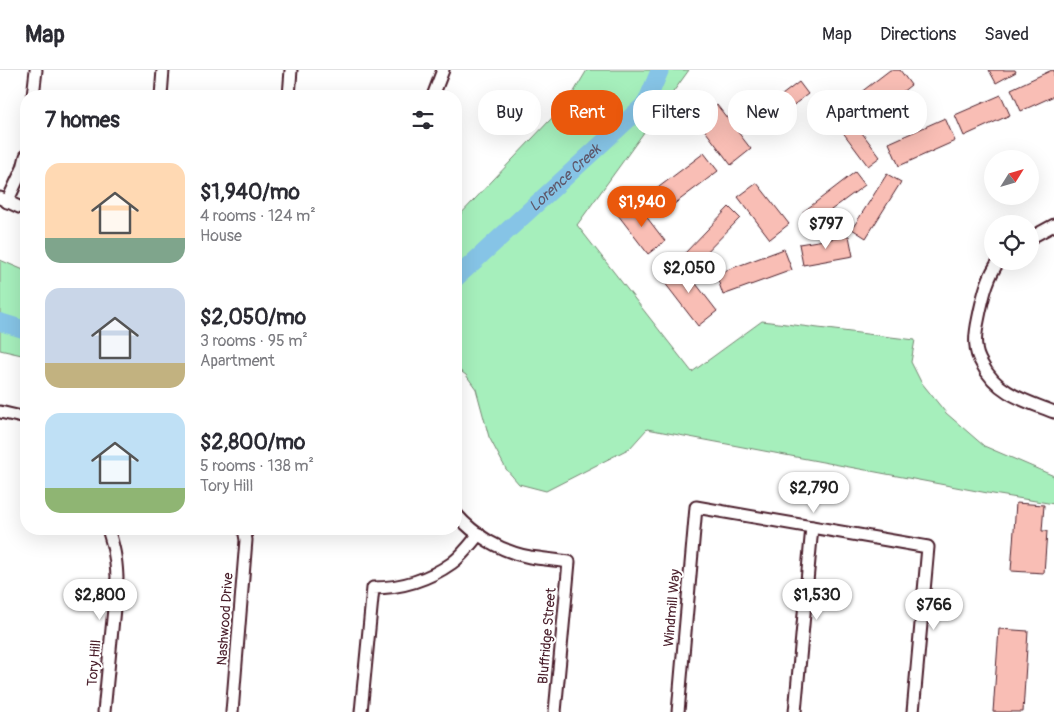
<!DOCTYPE html>
<meta charset="utf-8">
<style>
:root{--surface:#fff;--page:#f2f2f3;--text:#2b2b33;--muted:#7c7c81;--line:#e1e1e2;--accent:#ea580c}
body{margin:0;font-family:Pangolin,sans-serif;background:var(--page);color:var(--text);height:100vh;display:flex;flex-direction:column;font-size:19px;white-space:nowrap}
*{box-sizing:border-box;margin:0}
p{font-size:16px;color:var(--muted)}
.icon{flex:none;width:28px;height:28px;fill:none;stroke:currentColor;stroke-width:2;stroke-linecap:round;stroke-linejoin:round}
.map{position:relative;flex:1;overflow:hidden}
.drawer{position:absolute;left:20px;top:20px;width:442px;height:445px;display:flex;flex-direction:column;background:var(--surface);border-radius:20px;box-shadow:0 5px 20px #0002}
.drawer>*{flex:none}
.top-card{position:absolute;left:478px;top:20px;width:475px;height:45px;display:flex;gap:10px}
.needle{width:32px;rotate:53deg}
.tools{position:absolute;left:984px;top:80px;display:grid;gap:10px}
.tools a{display:grid;place-items:center;width:55px;height:55px;border-radius:50%;background:var(--surface);box-shadow:0 5px 20px #0002;font-size:25px}
.price{position:absolute;translate:-50% -42px;padding:0 11px;border-radius:18px;background:#fff;color:#222;font-size:16px;line-height:32px;filter:drop-shadow(0 1px 2px #0008)}
.price::after{content:'';position:absolute;left:50%;top:30px;width:15px;height:11px;margin-left:-8px;background:inherit;clip-path:polygon(0 0,100% 0,50% 100%)}
.price.on{background:var(--accent);color:#fff}
ul{padding:0;list-style:none}
li{display:flex;align-items:center;gap:15px;height:125px;padding:0 25px}
li span{display:grid;place-items:center;flex:none;width:140px;height:100px;border-radius:15px;color:#555}
li>.icon{margin-inline-start:auto}
span .icon{width:60px;height:60px;fill:#fffc;stroke-width:1}
li b{font-size:21px}
h2{display:flex;justify-content:space-between;align-items:center;height:60px;padding:0 25px;font-size:21px}
.tag{padding:0 18px;border-radius:20px;background:var(--surface);box-shadow:0 5px 20px #0002;font-size:18px;line-height:45px}
.tag.on{background:var(--accent);color:#fff}
header{display:flex;align-items:center;gap:30px;box-sizing:border-box;height:70px;padding:0 25px;background:var(--surface);border-bottom:1px solid var(--line)}
header strong{font-size:24px}
nav{display:flex;gap:28px;margin-inline-start:auto;font-size:18px}
.map>svg:first-child{display:block}
</style>
<header>
<strong>Map</strong>
<nav><a>Map</a><a>Directions</a><a>Saved</a></nav>
</header>
<div class="map">
<svg width="1054" height="642" viewBox="0 0 1054 642">
<rect width="100%" height="100%" fill="#fff"/>
<filter id="ink" filterUnits="userSpaceOnUse"><feTurbulence type="fractalNoise" baseFrequency=".02" numOctaves="2"/><feDisplacementMap in="SourceGraphic" scale="10" xChannelSelector="R" yChannelSelector="G"/><feConvolveMatrix kernelMatrix="1 2 1 2 8 2 1 2 1" color-interpolation-filters="sRGB"/></filter>
<g filter="url(#ink)">
<!-- green -->
<g fill="#a6efbc" stroke="#788774">
<polygon points="587,0 689,0 577,155 692,302 762,251 915,270 911,292 921,312 946,343 984,376 1054,406 1054,434 993,424 647,359 630,378 546,421 519,414 506,399 489,367 476,319 466,305 456,298 456,149 569,30"/>
<polygon points="0,190 26,201 26,286 0,280"/>
</g>
<g fill="none" stroke-linecap="round" stroke-linejoin="round">
<!-- river -->
<g stroke="#86c4e6" stroke-width="18">
<path id="s1" d="M456,208L646,33L660,0"/>
<polyline points="0,252 26,260"/>
</g>
</g>
<!-- building -->
<g fill="#f9beb5" stroke="#4a1f2b">
<polygon points="890,0 900,0 911,15 868,49 852,29"/>
<polygon points="989,0 1015,0 1016,2 996,13"/>
<polygon points="1052,0 1054,0 1054,26 1021,41 1011,19"/>
<polygon points="799,12 808,24 757,63 748,51"/>
<polygon points="1001,25 1010,45 964,66 955,45"/>
<polygon points="717,35 751,79 731,95 697,50"/>
<polygon points="842,36 880,87 868,96 830,45"/>
<polygon points="945,48 955,71 899,96 889,73"/>
<polygon points="704,83 718,101 661,144 647,126"/>
<polygon points="855,102 865,115 812,154 803,142"/>
<polygon points="887,104 901,112 866,168 852,159"/>
<polygon points="757,113 789,154 770,169 738,127"/>
<polygon points="635,132 665,171 648,184 618,145"/>
<polygon points="729,137 740,148 695,194 684,184"/>
<polygon points="849,166 853,186 803,195 799,174"/>
<polygon points="784,179 792,200 723,225 716,204"/>
<polygon points="680,193 717,241 698,256 661,208"/>
<polygon points="1016,433 1044,435 1042,461 1047,461 1044,503 1011,501"/>
<polygon points="999,559 1028,561 1023,642 993,642"/>
</g>
<g fill="none" stroke-linecap="round" stroke-linejoin="round">
<defs>
<g id="minor">
<polyline points="33,26 36,0"/>
<polyline points="161,26 163,0"/>
<polyline points="289,26 291,0"/>
<polyline points="433,26 443,0"/>
<polyline points="0,128 19,137 26,139"/>
<polyline points="7,132 23,98 26,86"/>
<polyline points="1030,168 1054,155"/>
<path d="M999,191C988,206 984,223 980,241C978,252 974,265 976,276C976,282 979,289 982,294C997,324 1026,331 1054,342"/>
<polyline points="0,342 26,348"/>
<path d="M456,444C475,466 502,482 530,487C543,489 556,490 569,492L555,642"/>
<path d="M104,642L117,507C116,487 114,478 108,459"/>
<polyline points="232,642 246,470 244,459"/>
<path d="M361,642L373,518C402,518 428,510 452,493C462,486 470,475 479,464"/>
<polyline points="678,642 696,437 928,477 913,642"/>
<polyline points="795,642 812,457"/>
</g>
</defs>
<!-- minor casing -->
<use href="#minor" stroke="#4a1f2b" stroke-width="15"/>
<!-- minor -->
<use href="#minor" stroke="#fff" stroke-width="11"/>
</g>
</g>
<g text-anchor="middle" dominant-baseline="central" stroke-width="4" stroke-linejoin="round" paint-order="stroke">
<!-- street labels -->
<g font-size="14" fill="#4a1f2b" stroke="#fff">
<text transform="translate(672 538) rotate(-85)">Windmill Way</text>
<text transform="translate(225 549) rotate(-86)">Nashwood Drive</text>
<text transform="translate(547 566) rotate(-85)">Bluffridge Street</text>
<text transform="translate(94 593) rotate(-85)">Tory Hill</text>
</g>
<!-- water labels -->
<g font-size="15" font-style="italic" fill="#5f596c" stroke="#fff">
<text stroke="none"><textPath href="#s1" startOffset="148">Lorence Creek</textPath></text>
</g>
</g>
</svg>
<div class="tools">
<a><svg class="needle" viewBox="-14 -14 28 28"><path d="M0-13l5 13h-10z" fill="#e53935"/><path d="M0 13l5-13h-10z" fill="#7c7c81"/></svg></a>
<a><svg class="icon" aria-label="locate" viewBox="0 0 24 24"><circle cx="12" cy="12" r="6"/><path d="M12 2v4M12 18v4M2 12h4M18 12h4"/></svg></a>
</div>
<b class="price on" style="left:642px;top:158px">$1,940</b>
<b class="price" style="left:826px;top:180px">$797</b>
<b class="price" style="left:689px;top:224px">$2,050</b>
<b class="price" style="left:814px;top:444px">$2,790</b>
<b class="price" style="left:100px;top:551px">$2,800</b>
<b class="price" style="left:817px;top:551px">$1,530</b>
<b class="price" style="left:934px;top:561px">$766</b>
<div class="top-card">
<a class="tag">Buy</a>
<a class="tag on">Rent</a>
<a class="tag">Filters</a>
<a class="tag">New</a>
<a class="tag">Apartment</a>
</div>
<section class="drawer">
<h2>7 homes<svg class="icon" aria-label="filters" viewBox="0 0 24 24"><path d="M4 7h16M4 17h16"/><circle cx="9" cy="7" r="2"/><circle cx="15" cy="17" r="2"/></svg></h2>
<ul>
<li><span style="background:linear-gradient(#ffd9b3 75%,#7fa58c 0)"><svg class="icon" aria-label="home" viewBox="0 0 24 24"><path d="M3 11l9-7 9 7M6 9v11h12V9"/></svg></span><div><b>$1,940/mo</b><p>4 rooms · 124 m²</p><p>House</p></div></li>
<li><span style="background:linear-gradient(#c9d6e8 75%,#c2b280 0)"><svg class="icon" aria-label="home" viewBox="0 0 24 24"><path d="M3 11l9-7 9 7M6 9v11h12V9"/></svg></span><div><b>$2,050/mo</b><p>3 rooms · 95 m²</p><p>Apartment</p></div></li>
<li><span style="background:linear-gradient(#bfe0f5 75%,#8fb573 0)"><svg class="icon" aria-label="home" viewBox="0 0 24 24"><path d="M3 11l9-7 9 7M6 9v11h12V9"/></svg></span><div><b>$2,800/mo</b><p>5 rooms · 138 m²</p><p>Tory Hill</p></div></li>
</ul>
</section>
</div>
